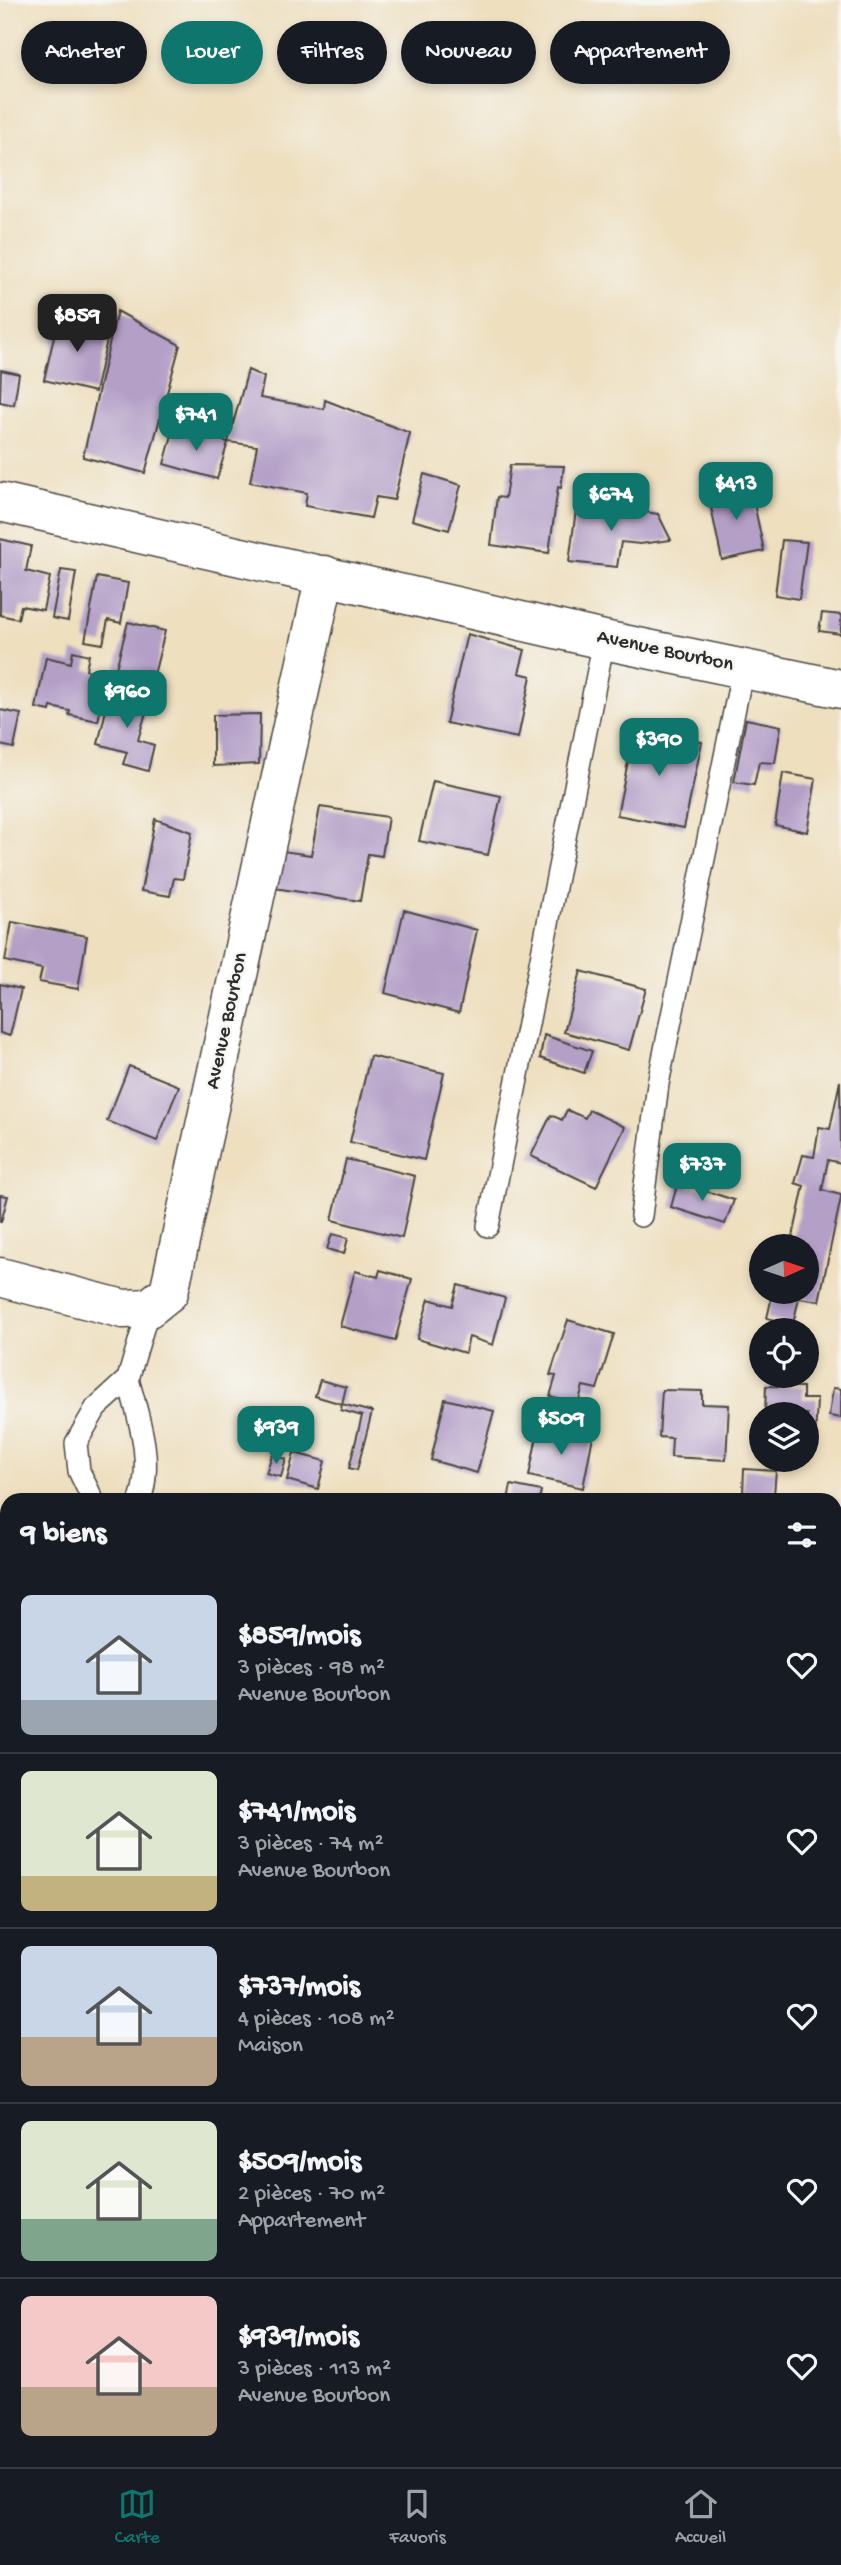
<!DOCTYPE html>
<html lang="fr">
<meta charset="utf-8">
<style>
:root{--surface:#171b24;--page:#20242c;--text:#f1f3f6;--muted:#9ea1a6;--line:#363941;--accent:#0f766e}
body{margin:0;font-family:"Gochi Hand",sans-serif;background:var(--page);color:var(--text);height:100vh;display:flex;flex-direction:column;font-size:26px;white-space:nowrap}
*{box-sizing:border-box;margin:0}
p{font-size:23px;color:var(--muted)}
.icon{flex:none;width:38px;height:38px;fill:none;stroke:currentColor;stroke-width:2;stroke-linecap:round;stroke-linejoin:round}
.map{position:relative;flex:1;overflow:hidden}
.sheet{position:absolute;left:0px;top:1493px;width:842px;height:975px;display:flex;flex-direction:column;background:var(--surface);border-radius:21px 21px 0 0;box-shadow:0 4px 10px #0003}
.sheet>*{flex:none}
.hud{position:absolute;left:21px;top:21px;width:800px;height:63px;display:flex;gap:14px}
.needle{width:46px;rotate:87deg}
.fabs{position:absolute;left:749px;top:1234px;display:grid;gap:14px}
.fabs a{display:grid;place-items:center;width:70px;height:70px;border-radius:50%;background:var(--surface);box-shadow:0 4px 10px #0003;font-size:35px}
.price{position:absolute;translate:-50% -60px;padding:0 16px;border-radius:14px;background:var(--accent);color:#fff;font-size:23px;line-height:46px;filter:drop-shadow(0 2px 4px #0008)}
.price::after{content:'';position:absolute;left:50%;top:42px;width:21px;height:16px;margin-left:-10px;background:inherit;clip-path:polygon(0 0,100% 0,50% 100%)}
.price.current{background:#222;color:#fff}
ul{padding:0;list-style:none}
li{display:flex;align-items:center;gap:21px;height:175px;padding:0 21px}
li+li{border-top:2px solid var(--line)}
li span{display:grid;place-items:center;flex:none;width:196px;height:140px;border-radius:10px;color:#555}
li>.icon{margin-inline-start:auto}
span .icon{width:84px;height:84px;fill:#fffc;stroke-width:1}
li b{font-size:30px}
h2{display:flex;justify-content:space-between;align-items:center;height:84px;padding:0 21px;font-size:30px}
.chip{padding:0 24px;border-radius:32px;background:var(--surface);box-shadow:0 4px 10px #0003;font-size:24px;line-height:63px}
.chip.current{background:var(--accent);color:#fff}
.tab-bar{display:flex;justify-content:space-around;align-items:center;height:98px;border-top:2px solid var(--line);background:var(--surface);font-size:19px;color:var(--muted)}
.tab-bar a{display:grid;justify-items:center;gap:4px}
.tab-bar .current{color:var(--accent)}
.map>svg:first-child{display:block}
</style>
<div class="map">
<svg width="841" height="2467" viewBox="0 0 841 2467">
<rect width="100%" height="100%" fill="#f6f6f2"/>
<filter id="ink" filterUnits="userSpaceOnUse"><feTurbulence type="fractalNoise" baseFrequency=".0143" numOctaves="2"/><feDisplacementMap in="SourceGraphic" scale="14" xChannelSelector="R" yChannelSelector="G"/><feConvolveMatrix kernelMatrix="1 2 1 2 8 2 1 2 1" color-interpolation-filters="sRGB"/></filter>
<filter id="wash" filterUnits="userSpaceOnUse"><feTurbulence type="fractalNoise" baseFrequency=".00686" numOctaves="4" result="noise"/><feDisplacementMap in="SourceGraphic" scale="28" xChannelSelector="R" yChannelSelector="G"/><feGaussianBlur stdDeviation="1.57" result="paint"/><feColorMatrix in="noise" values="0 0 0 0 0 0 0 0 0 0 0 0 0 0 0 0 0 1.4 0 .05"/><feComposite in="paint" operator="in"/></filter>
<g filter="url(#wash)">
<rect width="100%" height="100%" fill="#eedfbf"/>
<g id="blocks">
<!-- building -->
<g fill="#b49fc7">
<polygon points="117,311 180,345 145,473 83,457"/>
<polygon points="59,315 110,327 95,392 44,380"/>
<polygon points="1,370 19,374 14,405 0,402"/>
<polygon points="248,370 264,377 260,398 324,409 325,400 410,433 394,500 376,497 371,518 305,506 307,493 250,482 257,446 228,442"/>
<polygon points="174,428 228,442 217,479 164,464"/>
<polygon points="510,465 564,466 561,488 558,487 549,553 491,545 497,497 505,498"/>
<polygon points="424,474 461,485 449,530 412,520"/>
<polygon points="750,484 764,551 722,560 708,493"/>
<polygon points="577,502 658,514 671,540 640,544 621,542 617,567 569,562"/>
<polygon points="0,539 31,546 26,571 50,577 43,610 21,606 18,619 0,615"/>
<polygon points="782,540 807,542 799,599 775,595"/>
<polygon points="61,570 76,572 68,621 52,618"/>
<polygon points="97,577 128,583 121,623 108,620 103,644 85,641"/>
<polygon points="822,613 841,615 841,634 819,631"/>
<polygon points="128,622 165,631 151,687 113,680"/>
<polygon points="467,634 525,650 519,673 531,676 518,738 446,723"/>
<polygon points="73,651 89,655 86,670 108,675 98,721 69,715 70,711 51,707 50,711 36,708 46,657 71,663"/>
<polygon points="110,693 149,702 138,740 154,745 148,771 123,764 127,752 98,744"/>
<polygon points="0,710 21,714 14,748 0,745"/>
<polygon points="260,714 259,764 213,766 213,715"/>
<polygon points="746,719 781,726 775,763 759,762 754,785 734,782"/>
<polygon points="635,728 702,742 684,828 617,815"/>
<polygon points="783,773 816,779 807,832 775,825"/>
<polygon points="433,781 501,796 488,855 419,841"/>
<polygon points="320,807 388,817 382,856 368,854 360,901 274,888 283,851 311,855"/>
<polygon points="155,819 192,832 183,879 174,878 170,896 141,891"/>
<polygon points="404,910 477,930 459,1013 385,993"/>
<polygon points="12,922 87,936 78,989 39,982 42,969 5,961"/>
<polygon points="581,971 646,989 629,1050 564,1032"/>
<polygon points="0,984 21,989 10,1036 0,1033"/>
<polygon points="544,1035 592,1051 584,1073 540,1058"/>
<polygon points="370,1056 444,1073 424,1160 350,1142"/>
<polygon points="129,1066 179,1086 157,1141 107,1121"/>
<polygon points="840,1081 841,1163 828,1160 822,1190 841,1195 841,1198 819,1301 799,1298 793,1324 767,1318 773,1292 807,1292 807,1246 791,1246 804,1186 795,1183 803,1155 814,1157 819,1127 830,1129"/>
<polygon points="567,1110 585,1118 589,1110 625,1127 596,1187 531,1156 551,1115 562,1120"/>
<polygon points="346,1159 415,1176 402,1238 332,1220"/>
<polygon points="678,1182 734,1200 725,1224 671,1207"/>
<polygon points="0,1195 8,1196 1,1222 0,1222"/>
<polygon points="332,1234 348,1238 344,1254 327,1249"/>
<polygon points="380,1270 412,1279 395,1341 340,1326 355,1271 378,1277"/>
<polygon points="458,1285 505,1298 493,1345 469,1337 465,1353 417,1339 429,1299 452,1306"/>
<polygon points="568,1320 614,1334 597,1389 583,1386 578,1404 550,1396 556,1376 550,1375"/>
<polygon points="320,1380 346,1387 342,1404 372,1412 357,1470 349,1468 362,1416 341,1410 342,1404 315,1396"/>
<polygon points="766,1386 803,1387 803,1399 817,1399 815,1440 807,1439 807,1414 765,1414"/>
<polygon points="833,1388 841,1389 841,1418 829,1416"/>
<polygon points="662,1390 702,1391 702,1404 729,1405 726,1460 671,1457 672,1438 659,1437"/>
<polygon points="445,1399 494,1411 477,1473 431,1460"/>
<polygon points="539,1426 593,1436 583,1488 529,1476"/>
<polygon points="294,1453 325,1461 318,1489 287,1480"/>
<polygon points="272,1455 286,1459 281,1477 266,1473"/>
<polygon points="744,1469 776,1471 774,1494 743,1493"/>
<polygon points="511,1485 541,1491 539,1500 508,1500"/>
<polygon points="841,1660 841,1707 835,1708 835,1662"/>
<polygon points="835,1820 841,1824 841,1840 835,1850"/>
<polygon points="841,1872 841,1903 835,1899 835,1883"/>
<polygon points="835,2009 841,2012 841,2031 838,2038 841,2040 841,2073 835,2069"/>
<polygon points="7,2041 7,2083 0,2078 0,2067 5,2059 0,2055 0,2051"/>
<polygon points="0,2083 7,2088 7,2137 0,2147"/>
<polygon points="835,2170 841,2172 841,2243 835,2241"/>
<polygon points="7,2327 7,2403 4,2407 0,2404 0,2337"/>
<polygon points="148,2460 203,2460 198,2467 158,2467"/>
<polygon points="262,2460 305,2460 301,2467 259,2467"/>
<polygon points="367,2460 423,2460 419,2467 362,2467"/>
<polygon points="447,2460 495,2460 502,2465 500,2467 442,2467"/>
</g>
</g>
</g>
<g filter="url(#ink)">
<use href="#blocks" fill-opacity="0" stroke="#484641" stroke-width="2"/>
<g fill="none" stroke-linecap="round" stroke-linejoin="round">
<defs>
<g id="service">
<polyline points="641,1216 658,1084 743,668"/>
<polyline points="488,1226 604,640"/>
<path d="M128,1379C138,1417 154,1460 140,1500"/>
<polyline points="93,1500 79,1471 76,1443 96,1408 128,1379 149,1308"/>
<polyline points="0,1729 7,1735"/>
</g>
<g id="minor">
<polyline points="0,1277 123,1309 149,1308 169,1292 325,575"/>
<polyline points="835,1633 841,1632"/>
<polyline points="0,1949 7,1952"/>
<polyline points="835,1972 841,1976"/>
<polyline points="835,2307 841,2310"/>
<polyline points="594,2460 607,2467"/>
<polyline points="47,2463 49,2460"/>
</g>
<polyline id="tertiary" points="0,502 604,640 841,689"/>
</defs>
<!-- service casing -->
<use href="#service" stroke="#484641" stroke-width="24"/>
<!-- minor casing -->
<use href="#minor" stroke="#484641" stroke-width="41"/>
<!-- tertiary casing -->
<use href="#tertiary" stroke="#484641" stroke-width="41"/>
<!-- service -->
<use href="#service" stroke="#fff" stroke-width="21"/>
<!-- minor -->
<use href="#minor" stroke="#fff" stroke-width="38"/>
<!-- tertiary -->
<use href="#tertiary" stroke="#fff" stroke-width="38"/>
</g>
</g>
<g text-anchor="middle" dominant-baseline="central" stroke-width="5" stroke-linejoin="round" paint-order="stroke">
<!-- street labels -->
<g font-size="21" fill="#2b2b2b" stroke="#f6f6f2">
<text transform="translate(665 652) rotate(12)">Avenue Bourbon</text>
<text transform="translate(228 1021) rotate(-78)">Avenue Bourbon</text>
</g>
</g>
</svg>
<div class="fabs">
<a><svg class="needle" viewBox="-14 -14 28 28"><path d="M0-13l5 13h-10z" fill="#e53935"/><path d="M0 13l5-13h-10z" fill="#9ea1a6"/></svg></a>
<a><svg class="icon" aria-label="locate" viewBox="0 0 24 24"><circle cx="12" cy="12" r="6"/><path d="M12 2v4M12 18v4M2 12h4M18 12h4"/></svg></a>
<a><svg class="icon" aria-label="layers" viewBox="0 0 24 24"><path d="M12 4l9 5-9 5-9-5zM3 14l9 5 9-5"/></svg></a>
</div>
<b class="price current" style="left:77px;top:354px">$859</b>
<b class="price" style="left:196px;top:453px">$741</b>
<b class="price" style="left:736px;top:522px">$413</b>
<b class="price" style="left:611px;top:533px">$674</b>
<b class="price" style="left:127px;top:730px">$960</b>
<b class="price" style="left:659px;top:778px">$390</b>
<b class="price" style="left:702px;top:1203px">$737</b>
<b class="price" style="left:561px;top:1457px">$509</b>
<b class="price" style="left:276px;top:1466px">$939</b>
<div class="hud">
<a class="chip">Acheter</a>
<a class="chip current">Louer</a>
<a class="chip">Filtres</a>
<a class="chip">Nouveau</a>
<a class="chip">Appartement</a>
</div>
<section class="sheet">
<h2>9 biens<svg class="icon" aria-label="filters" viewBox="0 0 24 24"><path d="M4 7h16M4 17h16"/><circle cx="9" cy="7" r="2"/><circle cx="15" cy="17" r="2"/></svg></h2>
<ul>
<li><span style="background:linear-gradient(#c9d6e8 75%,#9aa5b1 0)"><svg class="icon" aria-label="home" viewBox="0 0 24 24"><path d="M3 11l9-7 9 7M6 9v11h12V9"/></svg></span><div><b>$859/mois</b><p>3 pièces · 98 m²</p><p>Avenue Bourbon</p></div><svg class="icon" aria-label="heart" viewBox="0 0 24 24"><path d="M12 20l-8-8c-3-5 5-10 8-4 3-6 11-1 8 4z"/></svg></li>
<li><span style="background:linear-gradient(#dfe7d0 75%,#c2b280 0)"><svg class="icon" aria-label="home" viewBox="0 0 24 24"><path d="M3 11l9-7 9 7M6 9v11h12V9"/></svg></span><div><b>$741/mois</b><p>3 pièces · 74 m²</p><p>Avenue Bourbon</p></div><svg class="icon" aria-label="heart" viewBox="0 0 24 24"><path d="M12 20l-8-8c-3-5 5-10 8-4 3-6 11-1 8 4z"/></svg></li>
<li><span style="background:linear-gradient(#c9d6e8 65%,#b9a48a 0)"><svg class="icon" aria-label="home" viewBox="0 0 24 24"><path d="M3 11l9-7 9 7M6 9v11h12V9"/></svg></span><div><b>$737/mois</b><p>4 pièces · 108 m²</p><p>Maison</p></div><svg class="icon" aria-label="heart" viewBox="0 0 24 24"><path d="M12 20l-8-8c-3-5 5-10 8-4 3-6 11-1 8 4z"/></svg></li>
<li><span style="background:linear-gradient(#dfe7d0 70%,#7fa58c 0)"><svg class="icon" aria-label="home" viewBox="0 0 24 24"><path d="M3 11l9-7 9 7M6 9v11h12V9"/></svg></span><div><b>$509/mois</b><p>2 pièces · 70 m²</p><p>Appartement</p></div><svg class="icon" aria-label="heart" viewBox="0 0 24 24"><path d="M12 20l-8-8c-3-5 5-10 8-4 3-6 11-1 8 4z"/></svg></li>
<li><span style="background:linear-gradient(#f6c9c9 65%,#b9a48a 0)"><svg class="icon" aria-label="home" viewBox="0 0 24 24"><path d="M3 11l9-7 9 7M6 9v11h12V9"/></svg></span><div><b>$939/mois</b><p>3 pièces · 113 m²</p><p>Avenue Bourbon</p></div><svg class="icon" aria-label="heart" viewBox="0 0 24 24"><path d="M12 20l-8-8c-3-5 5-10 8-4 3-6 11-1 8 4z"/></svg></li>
</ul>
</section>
</div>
<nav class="tab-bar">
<a class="current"><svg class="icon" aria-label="map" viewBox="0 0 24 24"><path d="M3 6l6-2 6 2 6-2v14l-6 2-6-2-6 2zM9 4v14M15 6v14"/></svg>Carte</a>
<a><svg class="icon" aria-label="saved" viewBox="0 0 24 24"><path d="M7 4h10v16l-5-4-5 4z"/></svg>Favoris</a>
<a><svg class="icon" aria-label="home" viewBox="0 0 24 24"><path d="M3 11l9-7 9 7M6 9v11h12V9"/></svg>Accueil</a>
</nav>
